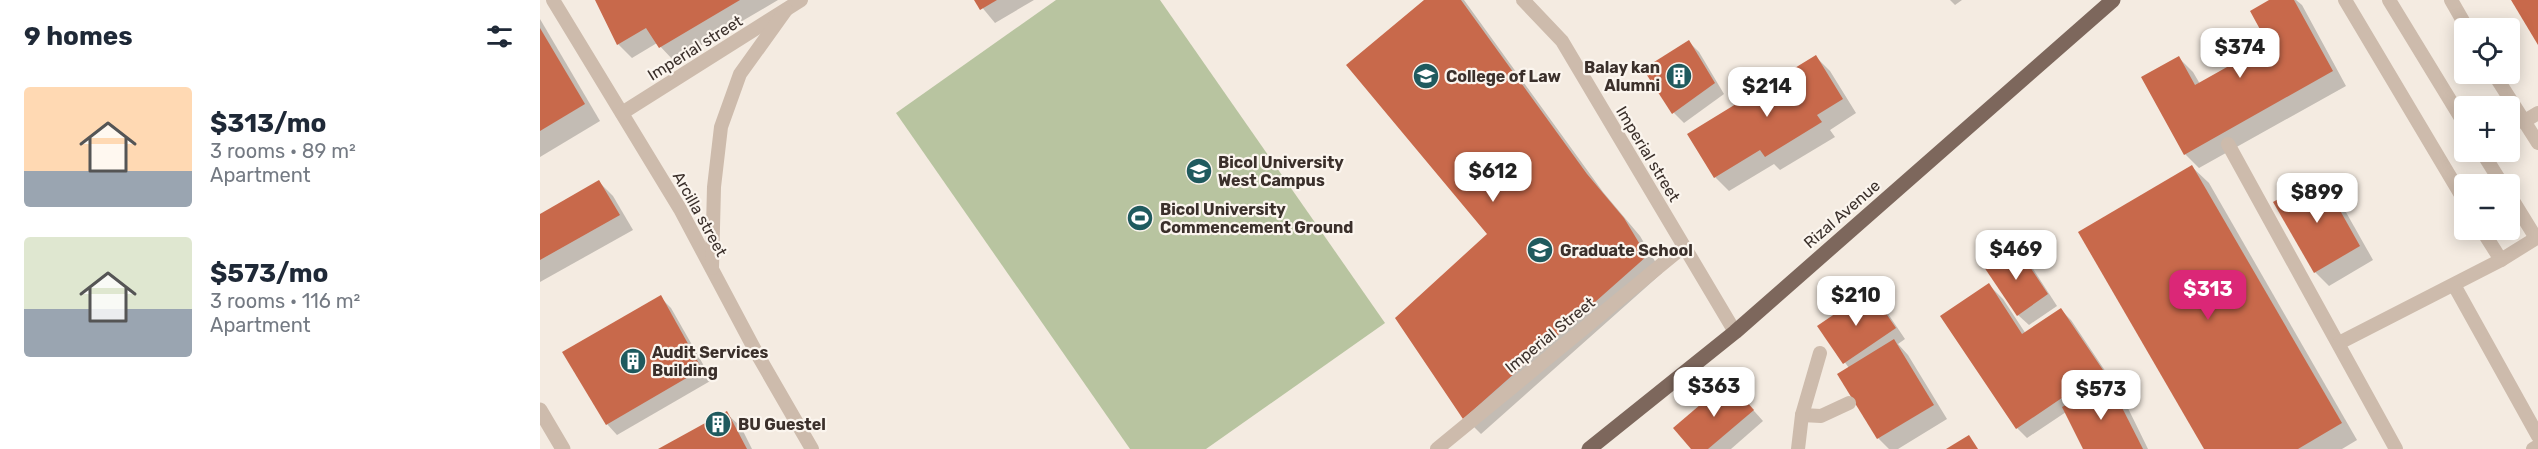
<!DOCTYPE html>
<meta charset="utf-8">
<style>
:root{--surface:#fff;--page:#f2f2f3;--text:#1f2937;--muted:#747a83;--accent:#db2777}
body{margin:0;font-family:Rubik,sans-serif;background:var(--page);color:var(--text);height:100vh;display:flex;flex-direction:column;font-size:22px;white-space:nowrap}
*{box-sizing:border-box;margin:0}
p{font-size:20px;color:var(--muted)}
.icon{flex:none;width:33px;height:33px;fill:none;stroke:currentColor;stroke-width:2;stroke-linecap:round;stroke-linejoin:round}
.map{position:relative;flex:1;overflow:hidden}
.drawer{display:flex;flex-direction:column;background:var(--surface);width:540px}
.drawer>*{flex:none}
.tools{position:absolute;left:1914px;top:18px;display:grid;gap:12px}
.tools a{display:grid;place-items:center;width:66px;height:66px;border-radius:6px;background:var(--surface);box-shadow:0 3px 15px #0003;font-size:30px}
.price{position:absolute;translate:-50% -51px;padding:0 14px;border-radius:12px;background:#fff;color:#222;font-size:20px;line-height:39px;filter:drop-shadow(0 2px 3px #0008)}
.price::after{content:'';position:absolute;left:50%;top:36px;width:18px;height:14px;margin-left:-9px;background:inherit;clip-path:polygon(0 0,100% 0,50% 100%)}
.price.selected{background:var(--accent);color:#fff}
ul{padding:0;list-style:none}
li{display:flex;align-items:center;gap:18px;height:150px;padding:0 24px}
li span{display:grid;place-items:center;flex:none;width:168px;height:120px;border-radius:6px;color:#555}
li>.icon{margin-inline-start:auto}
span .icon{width:72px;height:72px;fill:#fffc;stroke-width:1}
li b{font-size:26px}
h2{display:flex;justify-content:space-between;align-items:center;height:72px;padding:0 24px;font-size:26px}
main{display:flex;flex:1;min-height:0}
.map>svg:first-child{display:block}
</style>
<main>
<section class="drawer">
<h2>9 homes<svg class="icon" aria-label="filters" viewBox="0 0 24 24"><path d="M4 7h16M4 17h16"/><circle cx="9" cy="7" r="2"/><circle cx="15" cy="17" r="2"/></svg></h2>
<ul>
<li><span style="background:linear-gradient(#ffd9b3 70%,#9aa5b1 0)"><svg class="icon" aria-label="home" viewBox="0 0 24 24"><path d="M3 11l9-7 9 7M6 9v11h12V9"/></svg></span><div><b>$313/mo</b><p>3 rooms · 89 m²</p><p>Apartment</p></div></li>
<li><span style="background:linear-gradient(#dfe7d0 60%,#9aa5b1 0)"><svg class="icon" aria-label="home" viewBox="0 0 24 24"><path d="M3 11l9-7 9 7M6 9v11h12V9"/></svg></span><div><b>$573/mo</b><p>3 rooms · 116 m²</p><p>Apartment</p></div></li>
</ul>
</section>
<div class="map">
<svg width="1998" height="449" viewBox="0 0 1998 449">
<rect width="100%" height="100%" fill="#f4ebe1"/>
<!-- green -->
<polygon fill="#b8c4a0" points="516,0 620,0 845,323 666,449 590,449 356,113"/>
<!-- shadow -->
<g fill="#0003">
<polygon points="56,0 238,0 134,61 117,43 92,58 78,44"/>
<polygon points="436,0 494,0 455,23"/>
<polygon points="886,0 924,0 1063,192 1100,236 1122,273 941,434 925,418 857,318 949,234"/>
<polygon points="1410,0 1422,0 1415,5"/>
<polygon points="1732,0 1756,0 1762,5 1806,86 1659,168 1645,154 1639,58 1653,72 1660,84 1730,45"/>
<polygon points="0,19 60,121 0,157"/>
<polygon points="1149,42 1159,52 1184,94 1144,123 1134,113"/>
<polygon points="1276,57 1290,71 1316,113 1290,130 1295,137 1240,170 1234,164 1189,191 1175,177"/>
<polygon points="1652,167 1669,183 1817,440 1802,449 1666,449"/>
<polygon points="1780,177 1794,191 1833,260 1789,286 1775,272"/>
<polygon points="59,182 73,196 93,230 0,282 0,216"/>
<polygon points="1475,248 1486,258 1517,306 1489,325 1478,315"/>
<polygon points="1449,285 1463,299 1486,334 1521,310 1531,320 1572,381 1568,384 1583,398 1608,449 1545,449 1526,412 1487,438 1477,428"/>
<polygon points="1330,292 1340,302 1365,339 1358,344 1368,355 1407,419 1358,449 1349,449 1338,438 1299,374 1309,368 1279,327"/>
<polygon points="120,297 131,308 172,380 77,435 67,424"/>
<polygon points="1198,393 1223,421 1191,449 1153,449"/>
<polygon points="186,413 201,427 212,449 121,449"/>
</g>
<!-- building -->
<g fill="#c8694b">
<polygon points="55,0 200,0 119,48 106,28 77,45"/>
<polygon points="434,0 457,0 440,10"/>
<polygon points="884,0 921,0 1047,174 1084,218 1107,256 923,419 855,318 947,234 806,65"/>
<polygon points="1729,0 1754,0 1793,71 1644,155 1601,77 1639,56 1655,85 1728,44 1710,11"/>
<polygon points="1971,0 1998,0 1998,45"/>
<polygon points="0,28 45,104 0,131"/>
<polygon points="1149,40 1175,83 1132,114 1103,69"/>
<polygon points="1276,55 1303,99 1277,115 1282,122 1225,157 1220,150 1174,178 1147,134"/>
<polygon points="1652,165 1802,423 1758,449 1664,449 1538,232"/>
<polygon points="1780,175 1820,246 1774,273 1733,202"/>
<polygon points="59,180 80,215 0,260 0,214"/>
<polygon points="1476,246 1508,294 1477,316 1444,267"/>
<polygon points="1449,283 1482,334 1521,308 1563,370 1476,429 1400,316"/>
<polygon points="1330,290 1356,328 1303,364 1277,326"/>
<polygon points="121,295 162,369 66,425 22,352"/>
<polygon points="1354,339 1394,405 1337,439 1297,374"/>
<polygon points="1188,381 1214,410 1168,449 1151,449 1133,428"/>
<polygon points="1569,382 1603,449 1543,449 1522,407"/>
<polygon points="187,411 207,449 118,449"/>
<polygon points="1429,435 1438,449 1406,449"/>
</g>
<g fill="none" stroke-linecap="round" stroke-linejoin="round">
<!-- lane -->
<g stroke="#cdbbac" stroke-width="14">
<polyline points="13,0 140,209 216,352 272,449"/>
<polyline points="983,0 1022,41 1195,332"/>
<polyline points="1805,0 1924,200"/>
<polyline points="1849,0 1924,123"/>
<polyline points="1911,0 1927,28"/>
<polyline points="1954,74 1998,143"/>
<polyline points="82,113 261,0"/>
<polyline points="1983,122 1998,113"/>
<polyline points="1688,144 1856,449"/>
<polyline points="1942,152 1962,184"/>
<polyline points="1970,196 1996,238"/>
<polyline points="1942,230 1961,260"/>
<polyline points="172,268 174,187 181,127 200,74 246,10"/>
<polyline points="1914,285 1998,436"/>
<polyline points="1799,343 1961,260 1998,237"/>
<polyline points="1262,415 1281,416 1309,403"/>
<polyline points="897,449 1143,247"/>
<polyline points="1258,449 1262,415 1280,353"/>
<polyline points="1993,449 1998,446"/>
</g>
<!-- street -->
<polyline stroke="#cdbbac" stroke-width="15" points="0,410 23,449"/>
<!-- primary -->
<polyline stroke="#7d675c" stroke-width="15" points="1049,449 1195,332 1573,0"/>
</g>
<!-- icons -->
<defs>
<symbol id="university-disc" viewBox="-11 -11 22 22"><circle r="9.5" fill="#1f5a5e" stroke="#fbf5ee"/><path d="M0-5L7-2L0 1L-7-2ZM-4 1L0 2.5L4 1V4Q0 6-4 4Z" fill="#fff"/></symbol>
<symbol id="building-disc" viewBox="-11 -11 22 22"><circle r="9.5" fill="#1f5a5e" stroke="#fbf5ee"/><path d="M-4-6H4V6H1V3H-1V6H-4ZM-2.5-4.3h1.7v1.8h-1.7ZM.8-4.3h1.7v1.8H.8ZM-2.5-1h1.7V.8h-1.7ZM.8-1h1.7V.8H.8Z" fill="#fff"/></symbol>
<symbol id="stadium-disc" viewBox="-11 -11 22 22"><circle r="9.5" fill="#1f5a5e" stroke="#fbf5ee"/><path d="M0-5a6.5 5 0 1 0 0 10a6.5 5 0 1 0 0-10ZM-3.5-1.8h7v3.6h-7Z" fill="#fff"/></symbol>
</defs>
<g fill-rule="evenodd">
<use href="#university-disc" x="871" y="61" width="30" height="30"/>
<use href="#building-disc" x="1124" y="61" width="30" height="30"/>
<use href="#university-disc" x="644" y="156" width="30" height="30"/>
<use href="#stadium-disc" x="585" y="203" width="30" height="30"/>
<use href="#university-disc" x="985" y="235" width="30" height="30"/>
<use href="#building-disc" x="78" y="346" width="30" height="30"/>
<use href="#building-disc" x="163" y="409" width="30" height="30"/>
</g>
<g text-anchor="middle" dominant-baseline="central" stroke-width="4.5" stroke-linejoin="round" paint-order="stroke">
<!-- street labels -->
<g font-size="16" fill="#3b302b" stroke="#fbf5ee">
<text transform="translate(155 48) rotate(-32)">Imperial street</text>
<text transform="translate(1108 154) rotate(59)">Imperial street</text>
<text transform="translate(160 214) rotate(61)">Arcilla street</text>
<text transform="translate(1302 214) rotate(-41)">Rizal Avenue</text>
<text transform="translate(1010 335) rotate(-39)">Imperial Street</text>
</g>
<!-- poi labels -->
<g font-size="16" font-weight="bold" fill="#3b302b" stroke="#fbf5ee" text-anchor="start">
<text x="1120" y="67" text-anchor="end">Balay kan<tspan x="1120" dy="18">Alumni</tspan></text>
<text x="906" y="76">College of Law</text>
<text x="678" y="162">Bicol University<tspan x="678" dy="18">West Campus</tspan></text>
<text x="620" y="209">Bicol University<tspan x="620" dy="18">Commencement Ground</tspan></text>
<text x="1020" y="250">Graduate School</text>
<text x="112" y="352">Audit Services<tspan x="112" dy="18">Building</tspan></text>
<text x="198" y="424">BU Guestel</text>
</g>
</g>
</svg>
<div class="tools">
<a><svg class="icon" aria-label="locate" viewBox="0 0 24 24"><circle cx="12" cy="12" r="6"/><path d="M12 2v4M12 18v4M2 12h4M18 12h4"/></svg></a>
<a>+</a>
<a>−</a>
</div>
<b class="price" style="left:1700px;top:79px">$374</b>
<b class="price" style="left:1227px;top:118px">$214</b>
<b class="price" style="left:953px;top:203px">$612</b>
<b class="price" style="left:1777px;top:224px">$899</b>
<b class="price" style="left:1476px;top:281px">$469</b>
<b class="price selected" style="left:1668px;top:321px">$313</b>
<b class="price" style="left:1316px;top:327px">$210</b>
<b class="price" style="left:1174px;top:418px">$363</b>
<b class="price" style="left:1561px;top:421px">$573</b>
</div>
</main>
